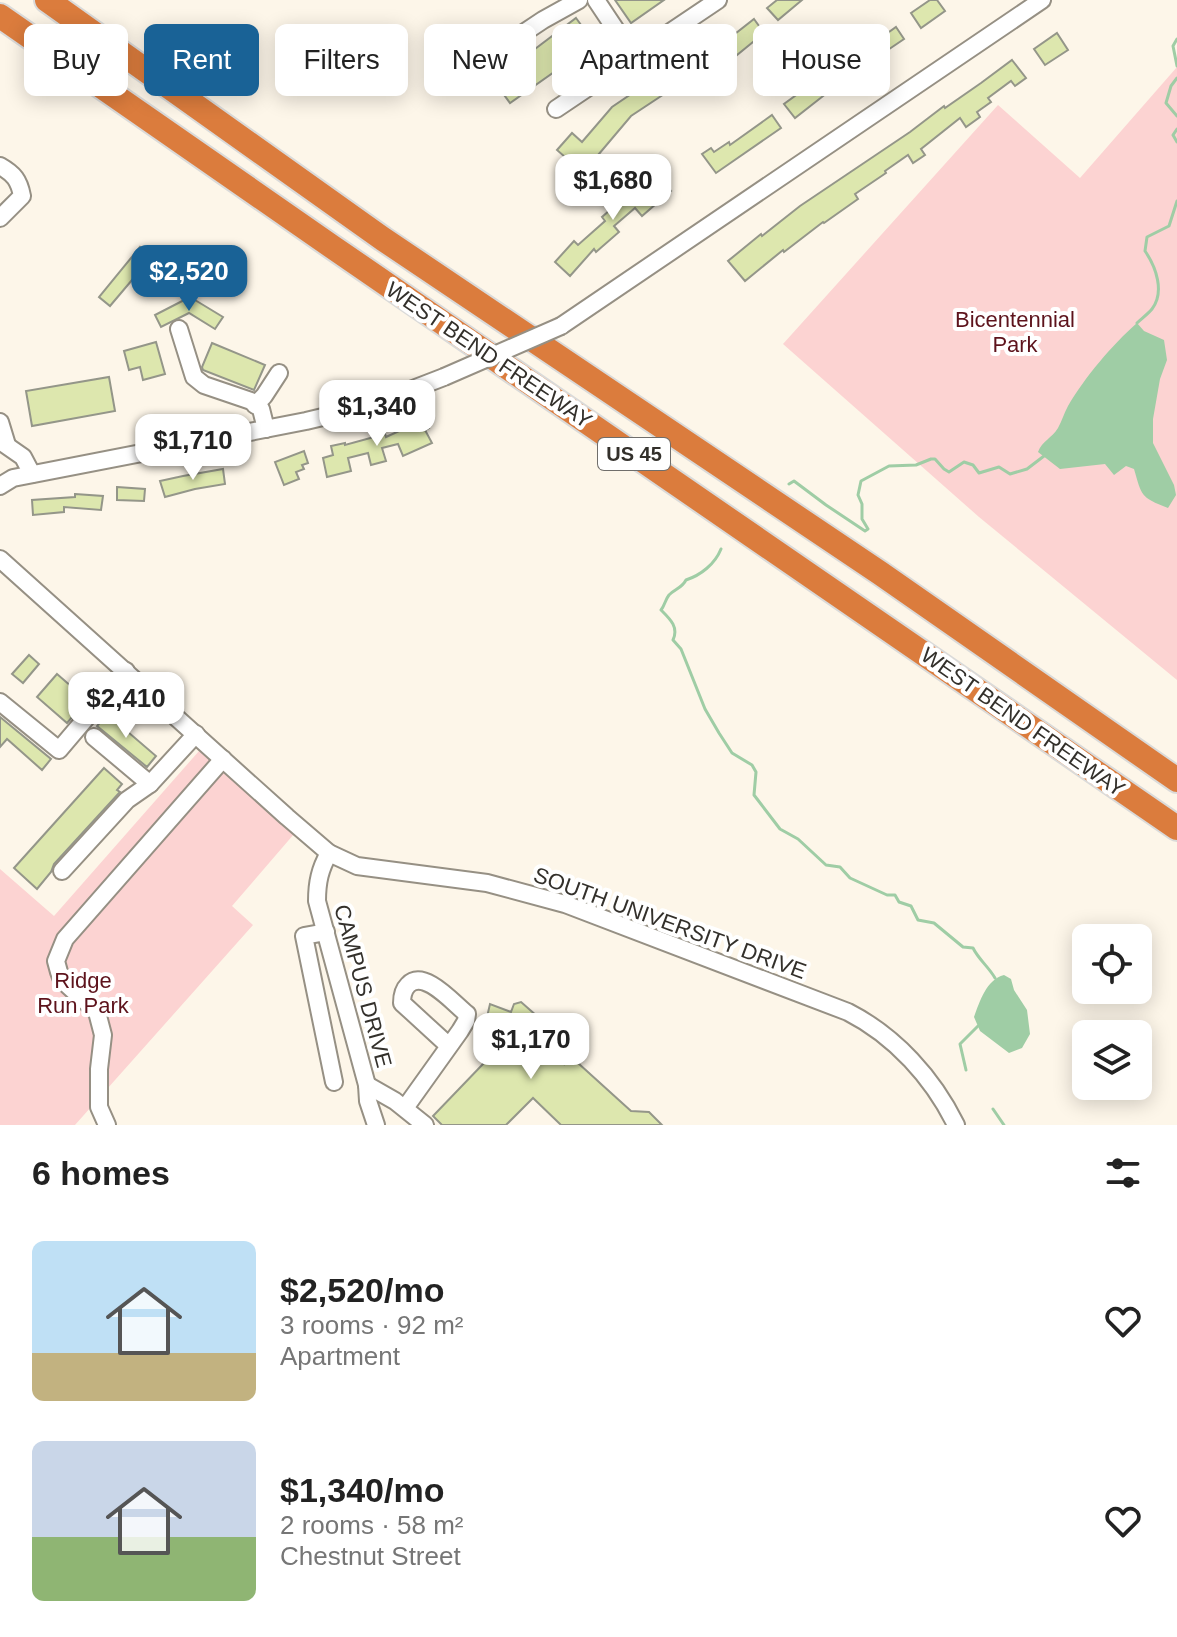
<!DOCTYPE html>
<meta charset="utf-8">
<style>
:root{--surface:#fff;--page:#f6f6f6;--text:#222;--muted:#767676;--accent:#196296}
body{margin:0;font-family:Arial,sans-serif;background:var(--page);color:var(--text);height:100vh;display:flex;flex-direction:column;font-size:30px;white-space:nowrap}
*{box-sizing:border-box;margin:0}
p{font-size:26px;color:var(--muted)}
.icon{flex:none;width:44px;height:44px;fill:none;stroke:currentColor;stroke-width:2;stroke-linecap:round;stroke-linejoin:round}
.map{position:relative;height:1125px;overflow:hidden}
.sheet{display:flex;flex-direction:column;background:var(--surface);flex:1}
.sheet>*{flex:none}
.top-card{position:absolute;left:24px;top:24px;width:1130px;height:72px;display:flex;gap:16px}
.buttons{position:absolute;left:1072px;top:924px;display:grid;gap:16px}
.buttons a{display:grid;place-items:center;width:80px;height:80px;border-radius:12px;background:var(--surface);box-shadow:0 4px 20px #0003;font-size:40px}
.price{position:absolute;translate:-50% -68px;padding:0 18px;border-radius:16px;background:#fff;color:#222;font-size:26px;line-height:52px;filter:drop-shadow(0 2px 4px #0008)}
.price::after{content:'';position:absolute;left:50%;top:48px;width:24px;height:18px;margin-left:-12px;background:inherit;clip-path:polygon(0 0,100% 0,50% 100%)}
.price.current{background:var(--accent);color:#fff}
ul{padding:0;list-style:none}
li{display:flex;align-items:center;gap:24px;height:200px;padding:0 32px}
li span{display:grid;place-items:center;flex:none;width:224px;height:160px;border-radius:12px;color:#555}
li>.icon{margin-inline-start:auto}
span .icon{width:96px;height:96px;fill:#fffc;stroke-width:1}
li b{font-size:34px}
h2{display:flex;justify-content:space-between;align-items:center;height:96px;padding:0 32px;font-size:34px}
.chip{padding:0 28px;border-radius:12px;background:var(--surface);box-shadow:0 4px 20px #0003;font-size:28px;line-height:72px}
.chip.current{background:var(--accent);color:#fff}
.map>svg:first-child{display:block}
</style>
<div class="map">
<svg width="1177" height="1125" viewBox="0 0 1177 1125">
<rect width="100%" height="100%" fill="#fdf6e9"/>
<!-- green -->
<g fill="#fcd3d2">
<polygon points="1177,67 1177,680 979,517 783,344 998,105 1080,178"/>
<polygon points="199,751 294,834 232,906 253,925 75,1125 0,1125 0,869 54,916"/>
</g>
<!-- water -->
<g fill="#9fcda5">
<path d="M1137,323L1144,331L1164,340L1167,360L1160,379L1153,419V443L1174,485L1176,495L1168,508C1140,497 1142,496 1134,469L1126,466L1114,475L1105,464L1060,469L1038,452C1042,441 1052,438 1058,428C1062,421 1064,413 1068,406C1085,377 1112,345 1137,323Z"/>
<path d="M1004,975L1011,979L1014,990L1027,1010L1030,1034L1022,1048L1009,1053L980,1031L974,1017C980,1001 986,980 1004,975Z"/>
</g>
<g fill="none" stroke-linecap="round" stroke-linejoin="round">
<!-- stream -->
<g stroke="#9fcda5" stroke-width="3">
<polyline points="1177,39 1173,46 1177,66"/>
<polyline points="1177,78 1171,86 1166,103 1177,116"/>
<polyline points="1177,129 1173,135 1177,142"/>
<path d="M1137,323C1141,319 1148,314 1152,309C1165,292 1156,267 1145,251L1147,237L1169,226L1177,201"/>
<polyline points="789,484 794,481 826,505 865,531 868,529 862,519 862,504 858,495 861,481 889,466 916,465 931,459 935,459 944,469 949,472 964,462 973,465 979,473 999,467 1010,474 1027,469 1044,456"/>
<path d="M721,549C715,564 701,575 686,580C682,588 675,589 669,595C665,600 665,605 661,610C670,619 679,627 673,640L681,649L705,709L719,733L732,753L752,765L756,772L754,795L780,829L798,839L826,865L840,867L850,878L887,895H895L899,902L911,906L918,920L934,923L963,947L973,948C979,960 988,966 995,978"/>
<polyline points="966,1070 960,1044 978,1026"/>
<polyline points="993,1109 1004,1125"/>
</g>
</g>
<!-- building -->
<g fill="#dde7ae" stroke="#949689" stroke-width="2">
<polygon points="615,0 664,0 631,23"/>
<polygon points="777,0 802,0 778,20 767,8"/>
<polygon points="930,0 937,0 945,11 921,28 911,13"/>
<polygon points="576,18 595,44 558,72 557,70 510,103 491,77 530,50 531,52"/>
<polygon points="754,19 764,33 737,55 726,41"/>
<polygon points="896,27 904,39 879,56 871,45"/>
<polygon points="1057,33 1068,50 1045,65 1034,49"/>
<polygon points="711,41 721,53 699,71 631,116 593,161 601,168 591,180 557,150 572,133 582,142 612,107 680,61 682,64"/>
<polygon points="851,55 862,70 834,91 832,89 795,118 784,104"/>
<polygon points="1012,60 1026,78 1015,86 1011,81 988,98 991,102 977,112 980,117 966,127 960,118 921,149 925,155 913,163 908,155 885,171 886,173 855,194 858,199 824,223 823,222 784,252 783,250 745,281 728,261 761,234 762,236 800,206 910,132 944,106 945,108 981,83"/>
<polygon points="772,115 781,128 716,173 702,154 711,148 714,152 729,142 730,145"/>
<polygon points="631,178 644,193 660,178 671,191 642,216 635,208 614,226 619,232 596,252 594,249 570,276 555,262 574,241 578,245 605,221 602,217 625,197 618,189"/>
<polygon points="140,247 185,285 176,295 143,267 110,306 99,297"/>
<polygon points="190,297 223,317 215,329 189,313 161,327 155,315"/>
<polygon points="156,342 165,374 143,380 140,367 129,370 124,351"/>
<polygon points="212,343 265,365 254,390 203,370 202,367"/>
<polygon points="109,377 115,411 32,426 26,391"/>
<polygon points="425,419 429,428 425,430 432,443 403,456 398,444 382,448 386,461 371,465 368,453 348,458 351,471 327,477 323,458 333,455 331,446 345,443 345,445 385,434 386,437"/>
<polygon points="304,451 308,463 302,465 304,469 296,472 299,479 284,485 275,462"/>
<polygon points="223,469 225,484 195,489 165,497 160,481 183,476"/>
<polygon points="117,487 145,489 144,501 117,500"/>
<polygon points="75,494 103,496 101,510 64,507 64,512 33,515 32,500 75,497"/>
<polygon points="29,655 39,664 23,683 12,674"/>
<polygon points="57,674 87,700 67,723 37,697"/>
<polygon points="107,714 156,756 147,767 97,726"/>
<polygon points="0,717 51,759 42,770 7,739 0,747"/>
<polygon points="104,768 122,784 117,790 120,792 54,864 51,872 37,889 14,868"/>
<polygon points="521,1002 546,1024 543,1038 547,1048 564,1064 568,1054 631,1111 649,1112 662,1125 561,1125 533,1098 506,1125 442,1125 433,1116 483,1064 484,1043 478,1036 484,1030 490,1004 511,1012 514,1004"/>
</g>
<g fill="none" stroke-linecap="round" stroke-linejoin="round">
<defs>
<g id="minor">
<polyline points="596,0 634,57"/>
<polyline points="495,52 543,20 579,0"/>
<polyline points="556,109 718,0"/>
<path d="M0,166C14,174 19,180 22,196L0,218"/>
<polyline points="561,326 1042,0"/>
<polyline points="179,329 194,377 204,385 251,401 261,409 266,429"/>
<polyline points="255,405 264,396 279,373"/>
<polyline points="0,422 7,445"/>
<polyline points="0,441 23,457 32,474"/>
<polyline points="0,486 13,478 306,421 369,406 444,377"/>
<path d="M0,559L287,817L329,853L357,866L487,883L565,904L848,1012C895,1036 933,1078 956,1125"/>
<polyline points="0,702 59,750 126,671"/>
<polyline points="94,737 150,784"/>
<path d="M329,853C320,869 317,882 317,901L367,1085L368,1101L376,1125"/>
<polyline points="62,871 127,800 150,784 196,734"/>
<polyline points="326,932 304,936 334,1082"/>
<polyline points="367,1085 395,1101 425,1125"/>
<path d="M405,1108L460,1031L466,1021L467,1014C454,1004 424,968 408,985C403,990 402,996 402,1003L449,1046"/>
<polyline points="107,1125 99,1107 99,1069 103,1035 97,1012 62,980 59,972 56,961 65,939 223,759"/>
</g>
<g id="highway">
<polyline points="47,0 383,239 880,573 1177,780"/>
<polyline points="0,16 331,246 1177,828"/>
</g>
</defs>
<!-- minor casing -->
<use href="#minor" stroke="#969084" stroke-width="20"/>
<!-- highway casing -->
<use href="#highway" stroke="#dadad9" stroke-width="28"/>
<!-- minor -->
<use href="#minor" stroke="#fff" stroke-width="16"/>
<!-- highway -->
<use href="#highway" stroke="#db7c3d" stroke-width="24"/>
<defs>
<polyline id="minor-bridge" points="444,377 561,326"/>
</defs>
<!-- minor-bridge casing -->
<use href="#minor-bridge" stroke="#969084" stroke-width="20" stroke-linecap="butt"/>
<!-- minor-bridge -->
<use href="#minor-bridge" stroke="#fff" stroke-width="16"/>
</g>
<g text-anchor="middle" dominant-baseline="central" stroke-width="8" stroke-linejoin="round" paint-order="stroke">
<!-- shield labels -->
<rect fill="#fff" stroke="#706e6b" stroke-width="2" x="598" y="438" width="72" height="32" rx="6"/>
<g font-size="20" font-weight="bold" fill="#33302b">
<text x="634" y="454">US 45</text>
</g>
<!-- park labels -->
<g font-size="22" fill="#5d131c" stroke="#fff">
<text x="1015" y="319">Bicentennial<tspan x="1015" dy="25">Park</tspan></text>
<text x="83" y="980">Ridge<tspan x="83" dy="25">Run Park</tspan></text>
</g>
<!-- street labels -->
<g font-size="22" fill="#33302b" stroke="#fff">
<text transform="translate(489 355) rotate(34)">WEST BEND FREEWAY</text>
<text transform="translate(1023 722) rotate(35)">WEST BEND FREEWAY</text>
<text transform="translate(670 923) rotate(20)">SOUTH UNIVERSITY DRIVE</text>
<text transform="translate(363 986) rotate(75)">CAMPUS DRIVE</text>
</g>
</g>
</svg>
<div class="buttons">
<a><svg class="icon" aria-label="locate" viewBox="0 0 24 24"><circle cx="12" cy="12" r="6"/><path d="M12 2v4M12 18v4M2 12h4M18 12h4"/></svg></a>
<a><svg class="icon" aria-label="layers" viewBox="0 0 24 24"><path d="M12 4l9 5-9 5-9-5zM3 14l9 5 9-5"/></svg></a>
</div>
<b class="price" style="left:613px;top:222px">$1,680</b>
<b class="price current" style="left:189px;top:313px">$2,520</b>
<b class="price" style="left:377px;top:448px">$1,340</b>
<b class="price" style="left:193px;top:482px">$1,710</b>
<b class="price" style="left:126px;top:740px">$2,410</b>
<b class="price" style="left:531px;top:1081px">$1,170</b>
<div class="top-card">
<a class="chip">Buy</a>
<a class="chip current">Rent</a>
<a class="chip">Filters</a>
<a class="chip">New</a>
<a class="chip">Apartment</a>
<a class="chip">House</a>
</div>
</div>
<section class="sheet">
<h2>6 homes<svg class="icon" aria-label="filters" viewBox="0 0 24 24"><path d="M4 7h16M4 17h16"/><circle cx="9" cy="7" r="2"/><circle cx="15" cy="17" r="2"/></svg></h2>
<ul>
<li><span style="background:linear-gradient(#bfe0f5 70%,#c2b280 0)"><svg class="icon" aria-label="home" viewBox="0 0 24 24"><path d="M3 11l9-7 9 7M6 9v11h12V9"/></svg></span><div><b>$2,520/mo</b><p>3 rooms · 92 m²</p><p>Apartment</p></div><svg class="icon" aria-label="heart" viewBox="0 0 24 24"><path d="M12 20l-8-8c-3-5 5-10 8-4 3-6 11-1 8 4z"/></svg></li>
<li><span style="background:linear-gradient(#c9d6e8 60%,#8fb573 0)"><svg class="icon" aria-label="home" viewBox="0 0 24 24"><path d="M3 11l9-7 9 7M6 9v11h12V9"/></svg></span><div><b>$1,340/mo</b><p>2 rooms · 58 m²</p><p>Chestnut Street</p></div><svg class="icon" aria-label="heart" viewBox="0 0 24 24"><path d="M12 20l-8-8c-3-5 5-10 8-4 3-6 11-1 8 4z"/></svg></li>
</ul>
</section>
